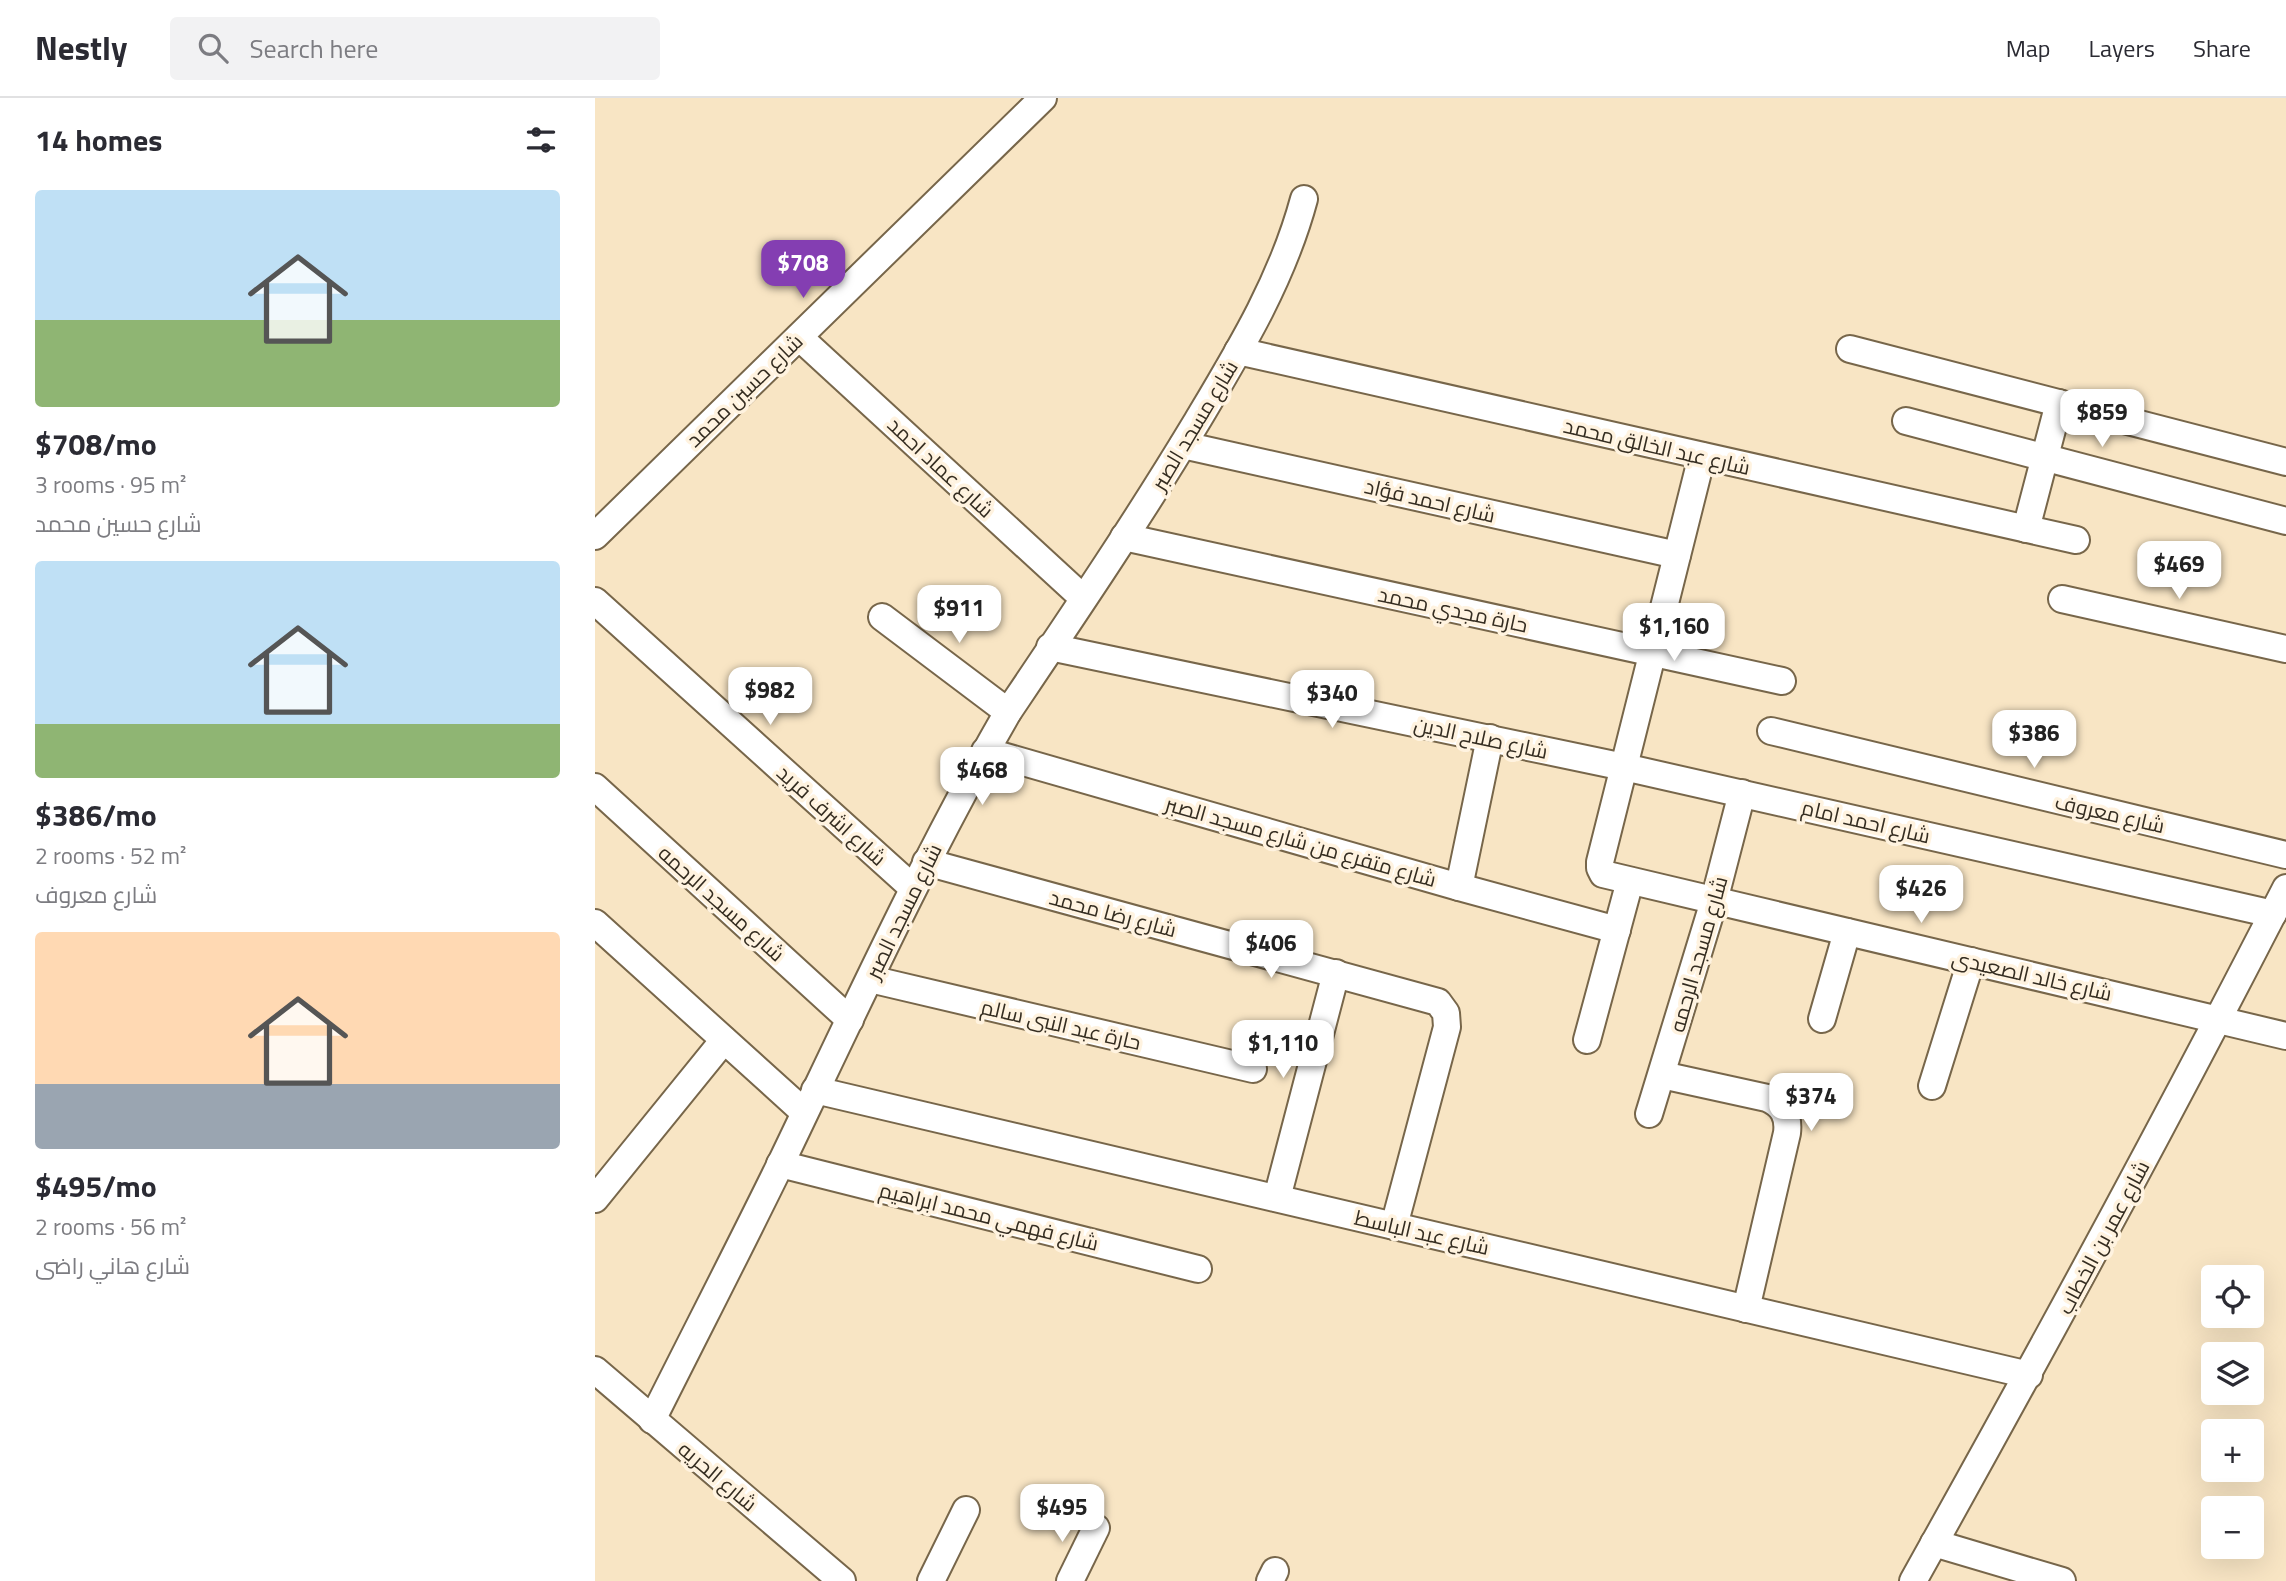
<!DOCTYPE html>
<meta charset="utf-8">
<style>
:root{--surface:#fff;--page:#f2f2f3;--text:#2b2b33;--muted:#7c7c81;--line:#e1e1e2;--accent:#843eb2}
body{margin:0;font-family:"Titillium Web",Cairo,sans-serif;background:var(--page);color:var(--text);height:100vh;display:flex;flex-direction:column;font-size:26px;white-space:nowrap}
*{box-sizing:border-box;margin:0}
p{font-size:23px;color:var(--muted)}
.icon{flex:none;width:38px;height:38px;fill:none;stroke:currentColor;stroke-width:2;stroke-linecap:round;stroke-linejoin:round}
.map{position:relative;flex:1;overflow:hidden}
.details{display:flex;flex-direction:column;background:var(--surface);width:595px}
.details>*{flex:none}
.fabs{position:absolute;left:1606px;top:1167px;display:grid;gap:14px}
.fabs a{display:grid;place-items:center;width:63px;height:63px;border-radius:7px;background:var(--surface);box-shadow:0 7px 28px #0002;font-size:35px}
.price{position:absolute;translate:-50% -60px;padding:0 16px;border-radius:14px;background:#fff;color:#222;font-size:23px;line-height:46px;filter:drop-shadow(0 2px 4px #0008)}
.price::after{content:'';position:absolute;left:50%;top:42px;width:21px;height:16px;margin-left:-10px;background:inherit;clip-path:polygon(0 0,100% 0,50% 100%)}
.price.current{background:var(--accent);color:#fff}
ul{padding:0;list-style:none}
li{display:grid;align-content:center;gap:14px;height:371px;padding:0 35px}
li span{display:grid;place-items:center;height:217px;border-radius:7px;color:#555}
li>.icon{margin-inline-start:auto}
span .icon{width:126px;height:126px;fill:#fffc;stroke-width:1}
li b{font-size:30px}
h2{display:flex;justify-content:space-between;align-items:center;height:84px;padding:0 35px;font-size:30px}
header{display:flex;align-items:center;gap:42px;box-sizing:border-box;height:98px;padding:0 35px;background:var(--surface);border-bottom:2px solid var(--line)}
header strong{font-size:33px}
nav{display:flex;gap:38px;margin-inline-start:auto;font-size:24px}
.search{width:490px;height:63px;background:var(--page);display:flex;align-items:center;gap:18px;box-sizing:border-box;padding:0 24px;border-radius:7px;color:var(--muted);font-size:26px}
main{display:flex;flex:1;min-height:0}
.map>svg:first-child{display:block}
</style>
<header>
<strong>Nestly</strong>
<div class="search"><svg class="icon" aria-label="search" viewBox="0 0 24 24"><circle cx="10" cy="10" r="6"/><path d="M15 15l6 6"/></svg>Search here</div>
<nav><a>Map</a><a>Layers</a><a>Share</a></nav>
</header>
<main>
<section class="details">
<h2>14 homes<svg class="icon" aria-label="filters" viewBox="0 0 24 24"><path d="M4 7h16M4 17h16"/><circle cx="9" cy="7" r="2"/><circle cx="15" cy="17" r="2"/></svg></h2>
<ul>
<li><span style="background:linear-gradient(#bfe0f5 60%,#8fb573 0)"><svg class="icon" aria-label="home" viewBox="0 0 24 24"><path d="M3 11l9-7 9 7M6 9v11h12V9"/></svg></span><div><b>$708/mo</b><p>3 rooms · 95 m²</p><p>شارع حسين محمد</p></div></li>
<li><span style="background:linear-gradient(#bfe0f5 75%,#8fb573 0)"><svg class="icon" aria-label="home" viewBox="0 0 24 24"><path d="M3 11l9-7 9 7M6 9v11h12V9"/></svg></span><div><b>$386/mo</b><p>2 rooms · 52 m²</p><p>شارع معروف</p></div></li>
<li><span style="background:linear-gradient(#ffd9b3 70%,#9aa5b1 0)"><svg class="icon" aria-label="home" viewBox="0 0 24 24"><path d="M3 11l9-7 9 7M6 9v11h12V9"/></svg></span><div><b>$495/mo</b><p>2 rooms · 56 m²</p><p>شارع هاني راضى</p></div></li>
</ul>
</section>
<div class="map">
<svg width="1691" height="1483" viewBox="0 0 1691 1483">
<rect width="100%" height="100%" fill="#f8e5c4"/>
<g fill="none" stroke-linecap="round" stroke-linejoin="round">
<defs>
<g id="street">
<polyline points="204,239 488,500"/>
<polyline points="1255,251 1691,364"/>
<polyline points="643,253 1481,442"/>
<polyline points="1311,323 1691,423"/>
<polyline points="588,347 1082,457"/>
<polyline points="1107,358 1005,764 1005,770 1008,776 1691,938"/>
<polyline points="1431,431 1464,305"/>
<polyline points="0,438 448,0"/>
<polyline points="529,439 1187,583"/>
<polyline points="1467,501 1691,551"/>
<polyline points="0,503 318,790"/>
<polyline points="287,519 413,614"/>
<polyline points="455,549 1029,669 1678,816"/>
<polyline points="1176,633 1691,757"/>
<polyline points="390,653 864,789 1022,832"/>
<polyline points="0,689 255,922"/>
<polyline points="331,764 843,904 851,915 852,929 799,1128"/>
<polyline points="864,789 895,640"/>
<polyline points="0,825 209,1014"/>
<polyline points="275,881 658,971"/>
<polyline points="1227,921 1252,834"/>
<polyline points="992,942 1035,783"/>
<path d="M1067,977L1172,1000C1188,1007 1194,1018 1192,1035L1151,1211"/>
<polyline points="1337,988 1376,863"/>
<polyline points="220,992 1434,1277"/>
<polyline points="1054,1016 1119,803 1147,695"/>
<polyline points="185,1066 603,1171"/>
<polyline points="682,1100 741,875"/>
<polyline points="0,1101 129,942"/>
<polyline points="0,1272 247,1483"/>
<path d="M57,1322C100,1236 144,1151 186,1065C259,913 329,760 413,614C477,519 542,423 601,325C644,253 687,183 709,101"/>
<polyline points="1339,1445 1467,1483"/>
<polyline points="336,1483 371,1412"/>
<polyline points="475,1483 501,1430"/>
<polyline points="675,1483 680,1473"/>
<path d="M1318,1483C1446,1254 1571,1024 1691,790"/>
</g>
</defs>
<!-- street casing -->
<use href="#street" stroke="#77664a" stroke-width="30"/>
<!-- street -->
<use href="#street" stroke="#fff" stroke-width="26"/>
</g>
<g text-anchor="middle" dominant-baseline="central" stroke-width="7" stroke-linejoin="round" paint-order="stroke">
<!-- street labels -->
<g font-size="21" fill="#352d21" stroke="#fff3e0">
<text transform="translate(149 292) rotate(-44)">شارع حسين محمد</text>
<text transform="translate(599 327) rotate(-59)">شارع مسجد الصبر</text>
<text transform="translate(1062 348) rotate(13)">شارع عبد الخالق محمد</text>
<text transform="translate(346 369) rotate(43)">شارع عماد احمد</text>
<text transform="translate(835 402) rotate(13)">شارع احمد فؤاد</text>
<text transform="translate(858 511) rotate(12)">حارة مجدي محمد</text>
<text transform="translate(886 639) rotate(12)">شارع صلاح الدين</text>
<text transform="translate(1515 715) rotate(13)">شارع معروف</text>
<text transform="translate(237 717) rotate(42)">شارع اشرف فريد</text>
<text transform="translate(1271 723) rotate(13)">شارع احمد امام</text>
<text transform="translate(706 743) rotate(16)">شارع متفرع من شارع مسجد الصبر</text>
<text transform="translate(127 805) rotate(42)">شارع مسجد الرحمه</text>
<text transform="translate(308 813) rotate(-64)">شارع مسجد الصبر</text>
<text transform="translate(518 815) rotate(15)">شارع رضا محمد</text>
<text transform="translate(1103 856) rotate(-74)">شارع مسجد الرحمه</text>
<text transform="translate(1437 877) rotate(13)">شارع خالد الصعيدى</text>
<text transform="translate(466 926) rotate(13)">حارة عبد النبى سالم</text>
<text transform="translate(394 1118) rotate(14)">شارع فهمي محمد ابراهيم</text>
<text transform="translate(827 1134) rotate(13)">شارع عبد الباسط</text>
<text transform="translate(1508 1139) rotate(-62)">شارع عمر بن الخطاب</text>
<text transform="translate(123 1378) rotate(40)">شارع الحريه</text>
</g>
</g>
</svg>
<div class="fabs">
<a><svg class="icon" aria-label="locate" viewBox="0 0 24 24"><circle cx="12" cy="12" r="6"/><path d="M12 2v4M12 18v4M2 12h4M18 12h4"/></svg></a>
<a><svg class="icon" aria-label="layers" viewBox="0 0 24 24"><path d="M12 4l9 5-9 5-9-5zM3 14l9 5 9-5"/></svg></a>
<a>+</a>
<a>−</a>
</div>
<b class="price current" style="left:208px;top:202px">$708</b>
<b class="price" style="left:1507px;top:351px">$859</b>
<b class="price" style="left:1584px;top:503px">$469</b>
<b class="price" style="left:364px;top:547px">$911</b>
<b class="price" style="left:1079px;top:565px">$1,160</b>
<b class="price" style="left:175px;top:629px">$982</b>
<b class="price" style="left:737px;top:632px">$340</b>
<b class="price" style="left:1439px;top:672px">$386</b>
<b class="price" style="left:387px;top:709px">$468</b>
<b class="price" style="left:1326px;top:827px">$426</b>
<b class="price" style="left:676px;top:882px">$406</b>
<b class="price" style="left:688px;top:982px">$1,110</b>
<b class="price" style="left:1216px;top:1035px">$374</b>
<b class="price" style="left:467px;top:1446px">$495</b>
</div>
</main>
